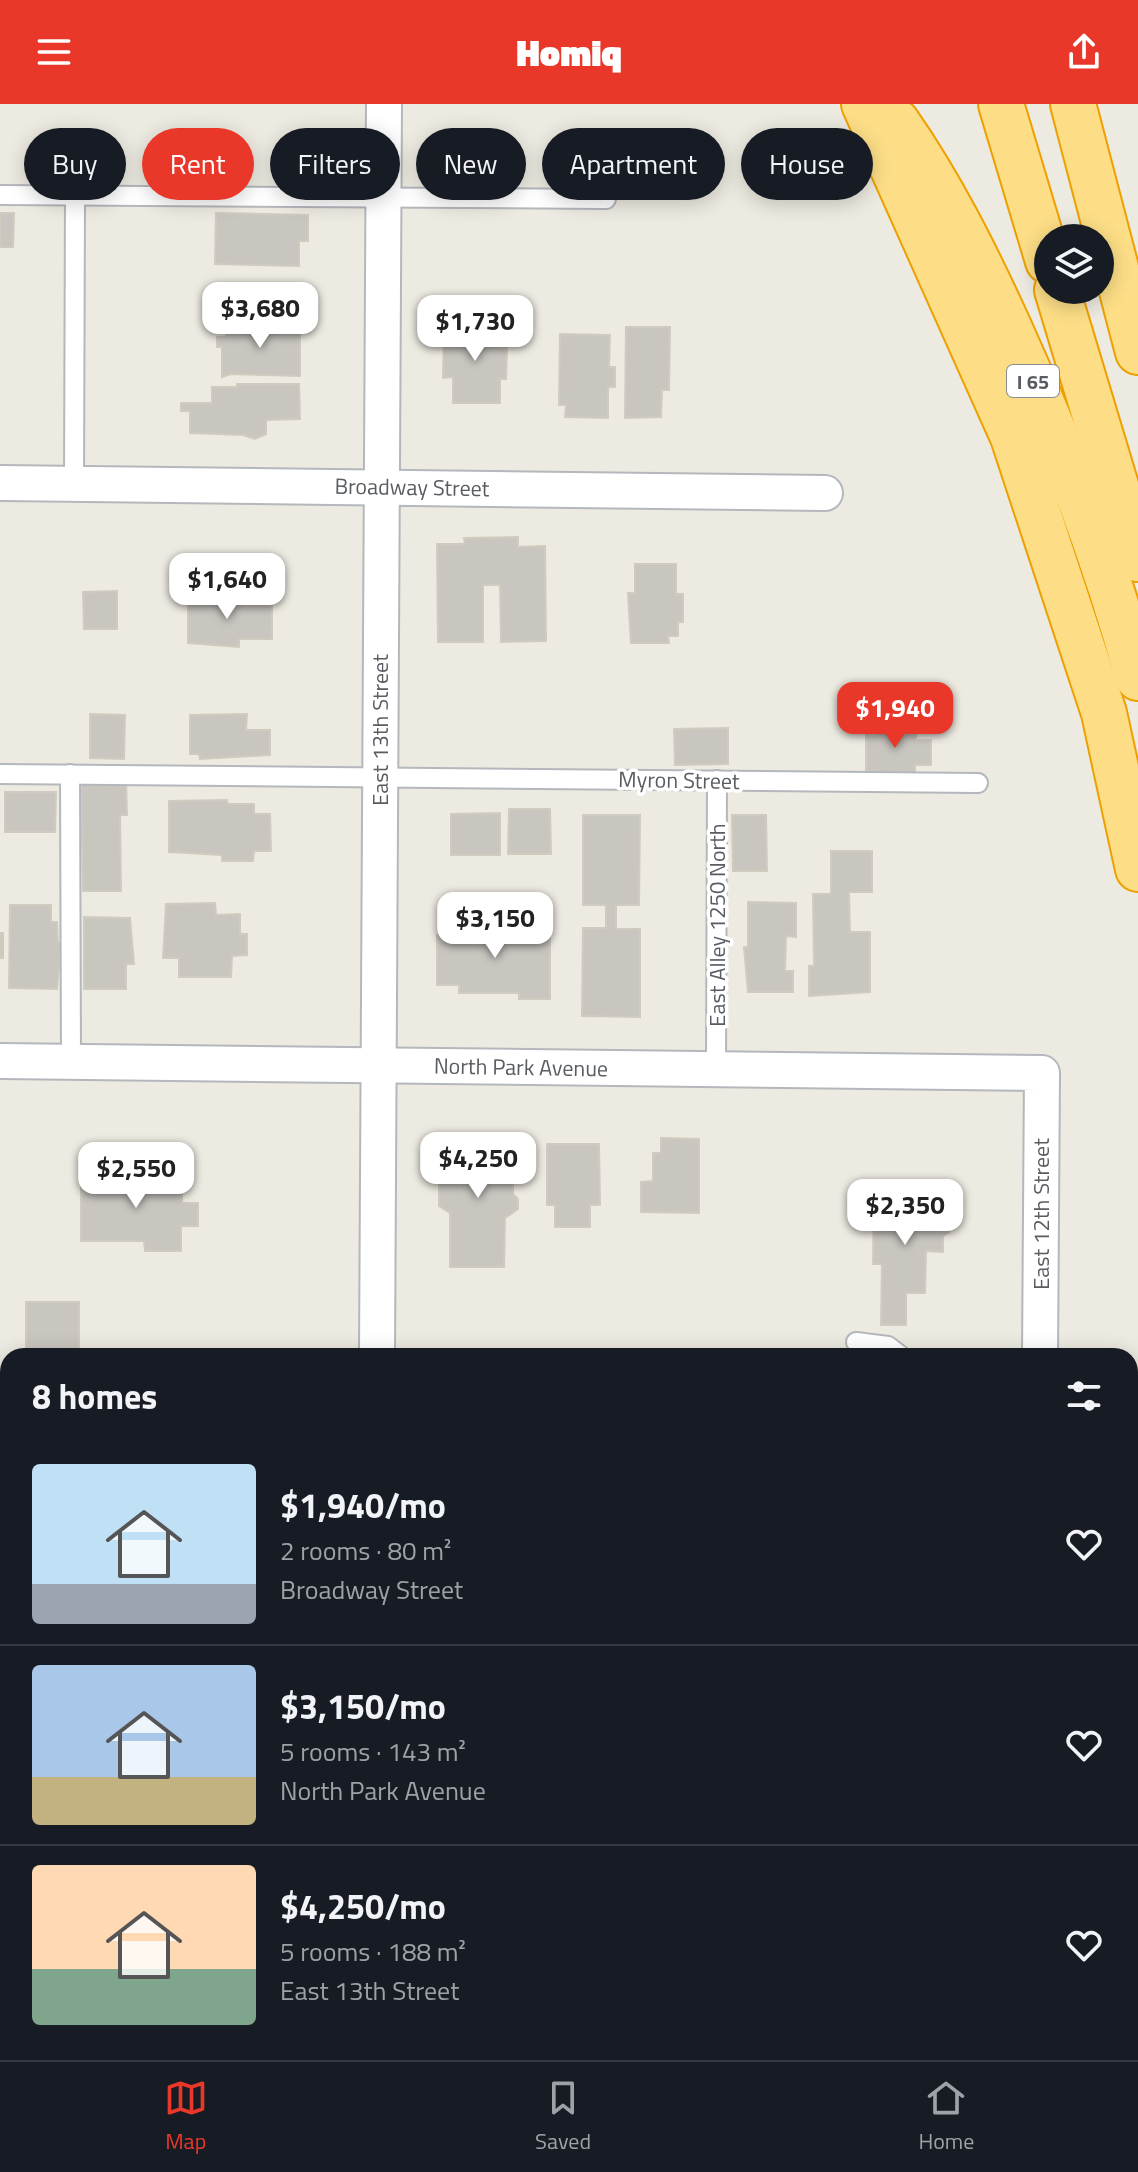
<!DOCTYPE html>
<meta charset="utf-8">
<style>
:root{--surface:#171b24;--page:#242831;--text:#f1f3f6;--muted:#9ea1a6;--line:#363941;--accent:#e9372a}
body{margin:0;font-family:"Titillium Web",sans-serif;background:var(--page);color:var(--text);height:100vh;display:flex;flex-direction:column;font-size:30px;white-space:nowrap}
*{box-sizing:border-box;margin:0}
p{font-size:26px;color:var(--muted)}
.icon{flex:none;width:44px;height:44px;fill:none;stroke:currentColor;stroke-width:2;stroke-linecap:round;stroke-linejoin:round}
.map{position:relative;flex:1;overflow:hidden}
.panel{position:absolute;left:0px;top:1244px;width:1138px;height:712px;display:flex;flex-direction:column;background:var(--surface);border-radius:24px 24px 0 0;box-shadow:0 4px 20px #0003}
.panel>*{flex:none}
.guide{position:absolute;left:24px;top:24px;width:1090px;height:72px;display:flex;gap:16px}
.buttons{position:absolute;left:1034px;top:120px;display:grid;gap:16px}
.buttons a{display:grid;place-items:center;width:80px;height:80px;border-radius:50%;background:var(--surface);box-shadow:0 4px 20px #0003;font-size:40px}
.price{position:absolute;translate:-50% -68px;padding:0 18px;border-radius:16px;background:#fff;color:#222;font-size:26px;line-height:52px;filter:drop-shadow(0 2px 4px #0008)}
.price::after{content:'';position:absolute;left:50%;top:48px;width:24px;height:18px;margin-left:-12px;background:inherit;clip-path:polygon(0 0,100% 0,50% 100%)}
.price.selected{background:var(--accent);color:#fff}
ul{padding:0;list-style:none}
li{display:flex;align-items:center;gap:24px;height:200px;padding:0 32px}
li+li{border-top:2px solid var(--line)}
li span{display:grid;place-items:center;flex:none;width:224px;height:160px;border-radius:8px;color:#555}
li>.icon{margin-inline-start:auto}
span .icon{width:96px;height:96px;fill:#fffc;stroke-width:1}
li b{font-size:34px}
h2{display:flex;justify-content:space-between;align-items:center;height:96px;padding:0 32px;font-size:34px}
.chip{padding:0 28px;border-radius:36px;background:var(--surface);box-shadow:0 4px 20px #0003;font-size:28px;line-height:72px}
.chip.selected{background:var(--accent);color:#fff}
header{display:flex;justify-content:space-between;align-items:center;height:104px;padding:0 32px;background:var(--accent);color:#fff;font-size:36px;font-weight:800}
.dock{display:flex;justify-content:space-around;align-items:center;height:112px;border-top:2px solid var(--line);background:var(--surface);font-size:22px;color:var(--muted)}
.dock a{display:grid;justify-items:center;gap:4px}
.dock .selected{color:var(--accent)}
.map>svg:first-child{display:block}
</style>
<header><svg class="icon" aria-label="menu" viewBox="0 0 24 24"><path d="M4 6h16M4 12h16M4 18h16"/></svg>Homiq<svg class="icon" aria-label="share" viewBox="0 0 24 24"><path d="M12 15V3M7 8l5-5 5 5M5 13v7h14v-7"/></svg></header>
<div class="map">
<svg width="1138" height="1956" viewBox="0 0 1138 1956">
<rect width="100%" height="100%" fill="#edeae1"/>
<!-- building -->
<g fill="#c9c6c0" stroke="#d1cbbf" stroke-width="2">
<polygon points="40,42 100,43 100,80 39,79"/>
<polygon points="0,109 14,109 13,143 0,143"/>
<polygon points="216,109 308,111 308,137 299,137 299,162 215,160"/>
<polygon points="238,216 261,216 265,220 277,220 283,228 300,228 300,272 231,270 222,273 222,243 217,243 217,233 226,233 226,223 238,223"/>
<polygon points="444,222 501,222 501,244 507,244 506,275 500,275 500,299 453,299 453,273 443,274"/>
<polygon points="626,223 670,223 669,286 662,286 661,313 625,314"/>
<polygon points="560,230 610,231 609,263 615,263 615,283 608,283 608,314 565,313 566,301 559,301"/>
<polygon points="237,280 299,280 300,315 266,316 266,330 255,335 243,331 190,329 190,307 181,307 181,299 212,299 212,283 237,283"/>
<polygon points="518,433 518,443 545,442 546,537 501,538 500,481 483,481 483,538 438,538 437,440 465,440 464,434"/>
<polygon points="635,460 676,460 676,490 683,490 683,518 678,518 678,532 668,532 669,539 631,539 628,489 635,489"/>
<polygon points="220,486 232,486 239,491 238,502 272,502 272,535 239,535 239,543 188,539 188,494 211,494"/>
<polygon points="117,487 117,525 84,525 83,488"/>
<polygon points="90,610 125,611 124,655 90,654"/>
<polygon points="247,610 246,626 270,626 270,651 200,655 199,650 190,650 190,611"/>
<polygon points="875,617 906,617 905,630 916,630 916,636 931,636 931,661 915,661 915,670 866,670 866,631 876,631"/>
<polygon points="728,624 728,660 675,661 674,625"/>
<polygon points="126,678 127,711 120,711 121,787 83,787 81,679"/>
<polygon points="5,688 56,688 55,728 5,728"/>
<polygon points="227,696 228,700 254,700 254,710 270,710 271,747 254,747 253,757 222,757 222,751 169,748 169,697"/>
<polygon points="509,705 550,705 551,750 508,750"/>
<polygon points="500,709 500,751 451,751 451,710"/>
<polygon points="583,711 640,711 639,801 616,801 616,825 640,825 640,913 582,912 583,824 606,824 606,801 583,801"/>
<polygon points="732,711 766,711 767,767 733,767"/>
<polygon points="831,747 872,747 872,788 849,788 850,828 870,828 870,888 809,892 809,862 814,862 813,790 831,790"/>
<polygon points="748,798 796,799 796,833 786,832 785,867 793,867 793,888 748,888 744,843 748,843"/>
<polygon points="215,799 216,811 240,810 240,830 247,830 247,851 232,852 231,873 179,873 179,854 163,854 166,800"/>
<polygon points="10,801 51,801 51,818 57,818 58,839 61,839 57,885 9,884"/>
<polygon points="467,805 498,805 499,834 520,834 520,828 550,828 550,895 519,895 519,889 459,889 459,881 437,881 437,831 468,831"/>
<polygon points="84,813 130,814 134,860 126,860 126,885 84,885"/>
<rect x="0" y="829" width="3" height="25"/>
<polygon points="661,1034 699,1035 699,1109 641,1108 641,1078 653,1077 653,1049 661,1049"/>
<polygon points="439,1038 515,1039 519,1066 513,1069 513,1090 518,1095 518,1105 505,1114 504,1163 450,1163 450,1109 439,1102"/>
<polygon points="547,1040 599,1040 600,1101 590,1101 590,1123 555,1123 555,1101 547,1101"/>
<polygon points="135,1060 152,1060 152,1072 182,1072 182,1099 198,1099 198,1122 181,1122 181,1147 145,1147 144,1137 81,1137 81,1073 136,1073"/>
<polygon points="874,1088 942,1093 942,1113 950,1119 950,1128 943,1132 943,1148 926,1147 925,1189 906,1189 906,1221 881,1221 882,1160 873,1160"/>
<rect x="26" y="1198" width="53" height="54"/>
<rect x="0" y="1324" width="8" height="53"/>
<polygon points="0,1426 8,1426 8,1518 0,1517"/>
<polygon points="0,1752 8,1758 8,1869 0,1869"/>
<polygon points="218,1948 230,1948 229,1956 154,1956 154,1953 197,1953 218,1951"/>
<polygon points="343,1949 344,1956 313,1956 313,1950"/>
</g>
<g fill="none" stroke-linecap="round" stroke-linejoin="round">
<defs>
<g id="service">
<polyline points="0,91 606,95"/>
<polyline points="74,380 75,92"/>
<polyline points="0,670 978,679"/>
<polyline points="70,670 71,958"/>
<polyline points="716,965 717,676"/>
<polyline points="856,1238 888,1242 901,1252"/>
<polyline points="0,1300 8,1300"/>
</g>
<g id="minor">
<polyline points="0,379 825,389"/>
<polyline points="0,957 1042,969 1040,1252"/>
<polyline points="377,1252 384,0"/>
<polyline points="0,1933 8,1933"/>
<polyline points="276,1956 276,1948"/>
<polyline points="1034,1956 1034,1948"/>
</g>
<g id="secondary">
<polyline points="0,1659 8,1659"/>
<polyline points="1130,1674 1138,1674"/>
</g>
<g id="motorway">
<polyline points="864,0 1013,333 1104,609 1138,765"/>
<polyline points="1001,0 1048,157"/>
<polyline points="1073,0 1138,248"/>
<path d="M897,18C941,81 976,151 1008,221C1060,335 1104,453 1138,574"/>
<polyline points="1057,186 1138,455"/>
</g>
</defs>
<!-- service casing -->
<use href="#service" stroke="#b4b7bc" stroke-width="22"/>
<!-- minor casing -->
<use href="#minor" stroke="#b4b7bc" stroke-width="38"/>
<!-- secondary casing -->
<use href="#secondary" stroke="#b5b8be" stroke-width="48"/>
<!-- motorway casing -->
<use href="#motorway" stroke="#eda000" stroke-width="48"/>
<!-- service -->
<use href="#service" stroke="#fff" stroke-width="18"/>
<!-- minor -->
<use href="#minor" stroke="#fff" stroke-width="34"/>
<!-- secondary -->
<use href="#secondary" stroke="#fff" stroke-width="44"/>
<!-- motorway -->
<use href="#motorway" stroke="#fdde87" stroke-width="44"/>
</g>
<g text-anchor="middle" dominant-baseline="central" stroke-width="7" stroke-linejoin="round" paint-order="stroke">
<!-- shield labels -->
<rect fill="#fff" stroke="#8b8e91" stroke-width="2" x="1007" y="261" width="52" height="32" rx="6"/>
<g font-size="20" font-weight="bold" fill="#595d62">
<text x="1033" y="277">I 65</text>
</g>
<!-- street labels -->
<g font-size="22" fill="#595d62" stroke="#fff">
<text transform="translate(412 383) rotate(1)">Broadway Street</text>
<text transform="translate(380 626) rotate(-90)">East 13th Street</text>
<text transform="translate(679 676) rotate(1)">Myron Street</text>
<text transform="translate(717 821) rotate(-90)">East Alley 1250 North</text>
<text transform="translate(521 963) rotate(1)">North Park Avenue</text>
<text transform="translate(1041 1110) rotate(-90)">East 12th Street</text>
</g>
</g>
</svg>
<div class="buttons">
<a><svg class="icon" aria-label="layers" viewBox="0 0 24 24"><path d="M12 4l9 5-9 5-9-5zM3 14l9 5 9-5"/></svg></a>
</div>
<b class="price" style="left:260px;top:246px">$3,680</b>
<b class="price" style="left:475px;top:259px">$1,730</b>
<b class="price" style="left:227px;top:517px">$1,640</b>
<b class="price selected" style="left:895px;top:646px">$1,940</b>
<b class="price" style="left:495px;top:856px">$3,150</b>
<b class="price" style="left:478px;top:1096px">$4,250</b>
<b class="price" style="left:136px;top:1106px">$2,550</b>
<b class="price" style="left:905px;top:1143px">$2,350</b>
<div class="guide">
<a class="chip">Buy</a>
<a class="chip selected">Rent</a>
<a class="chip">Filters</a>
<a class="chip">New</a>
<a class="chip">Apartment</a>
<a class="chip">House</a>
</div>
<section class="panel">
<h2>8 homes<svg class="icon" aria-label="filters" viewBox="0 0 24 24"><path d="M4 7h16M4 17h16"/><circle cx="9" cy="7" r="2"/><circle cx="15" cy="17" r="2"/></svg></h2>
<ul>
<li><span style="background:linear-gradient(#bfe0f5 75%,#9aa5b1 0)"><svg class="icon" aria-label="home" viewBox="0 0 24 24"><path d="M3 11l9-7 9 7M6 9v11h12V9"/></svg></span><div><b>$1,940/mo</b><p>2 rooms · 80 m²</p><p>Broadway Street</p></div><svg class="icon" aria-label="heart" viewBox="0 0 24 24"><path d="M12 20l-8-8c-3-5 5-10 8-4 3-6 11-1 8 4z"/></svg></li>
<li><span style="background:linear-gradient(#a9c7e8 70%,#c2b280 0)"><svg class="icon" aria-label="home" viewBox="0 0 24 24"><path d="M3 11l9-7 9 7M6 9v11h12V9"/></svg></span><div><b>$3,150/mo</b><p>5 rooms · 143 m²</p><p>North Park Avenue</p></div><svg class="icon" aria-label="heart" viewBox="0 0 24 24"><path d="M12 20l-8-8c-3-5 5-10 8-4 3-6 11-1 8 4z"/></svg></li>
<li><span style="background:linear-gradient(#ffd9b3 65%,#7fa58c 0)"><svg class="icon" aria-label="home" viewBox="0 0 24 24"><path d="M3 11l9-7 9 7M6 9v11h12V9"/></svg></span><div><b>$4,250/mo</b><p>5 rooms · 188 m²</p><p>East 13th Street</p></div><svg class="icon" aria-label="heart" viewBox="0 0 24 24"><path d="M12 20l-8-8c-3-5 5-10 8-4 3-6 11-1 8 4z"/></svg></li>
</ul>
</section>
</div>
<nav class="dock">
<a class="selected"><svg class="icon" aria-label="map" viewBox="0 0 24 24"><path d="M3 6l6-2 6 2 6-2v14l-6 2-6-2-6 2zM9 4v14M15 6v14"/></svg>Map</a>
<a><svg class="icon" aria-label="saved" viewBox="0 0 24 24"><path d="M7 4h10v16l-5-4-5 4z"/></svg>Saved</a>
<a><svg class="icon" aria-label="home" viewBox="0 0 24 24"><path d="M3 11l9-7 9 7M6 9v11h12V9"/></svg>Home</a>
</nav>
